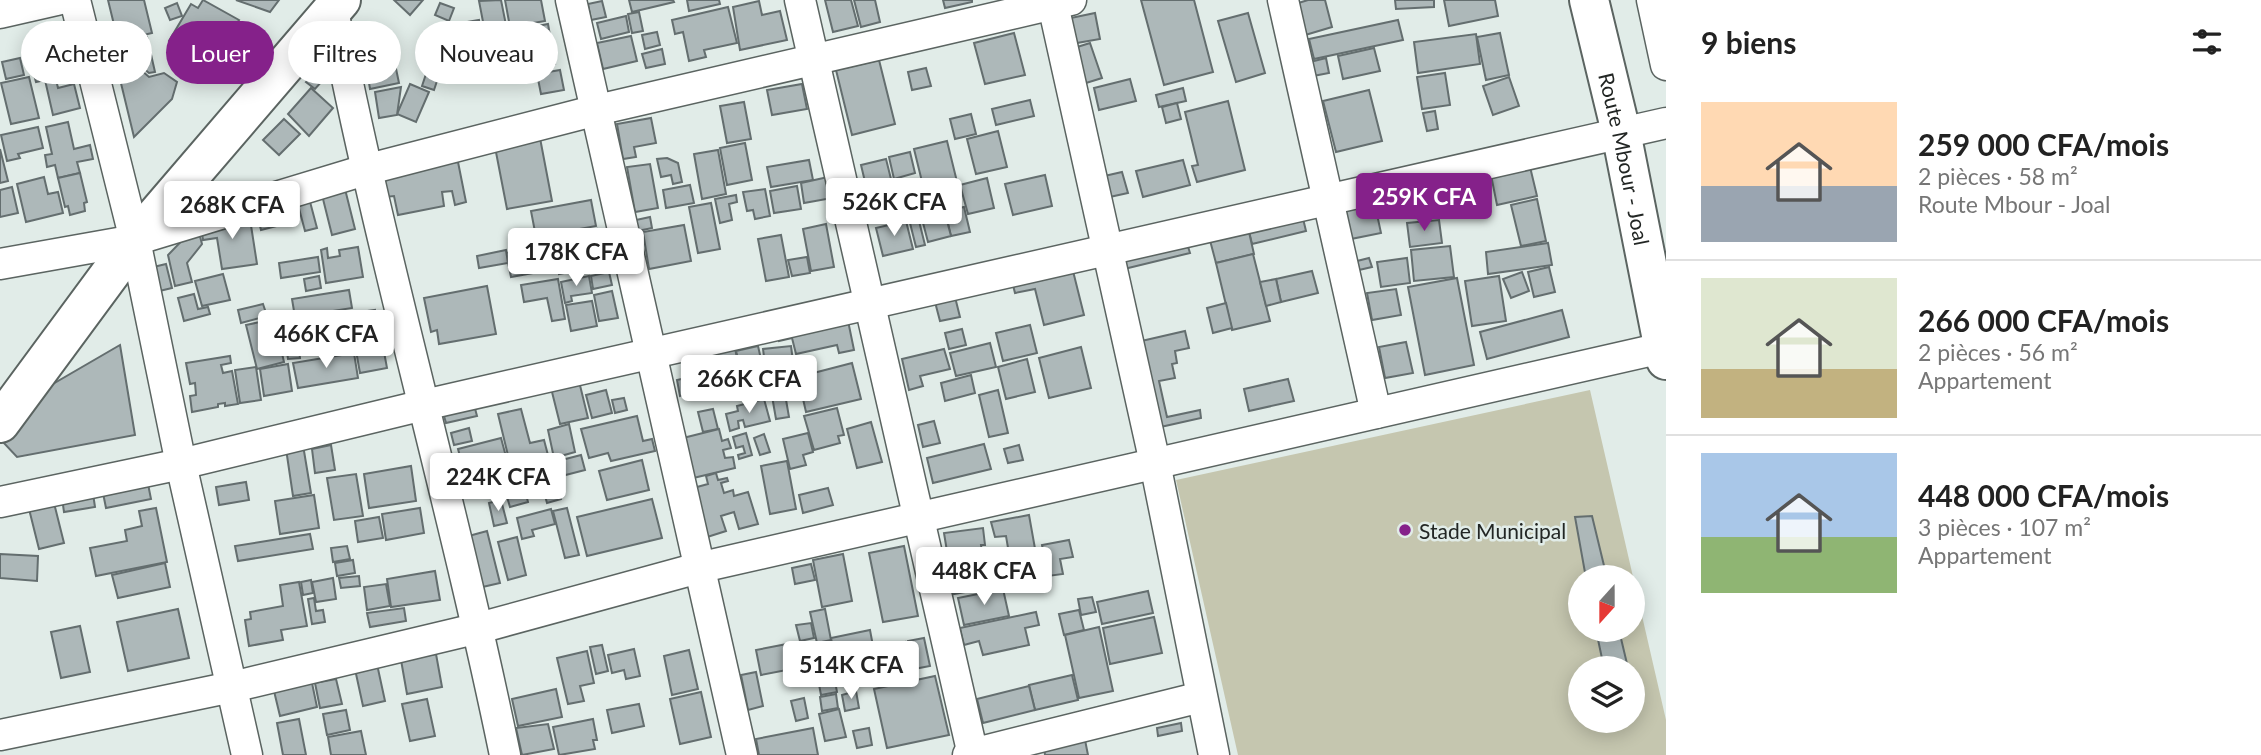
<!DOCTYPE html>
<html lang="fr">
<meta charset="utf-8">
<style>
:root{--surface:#fff;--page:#f6f6f6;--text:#222;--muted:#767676;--line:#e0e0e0;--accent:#85218a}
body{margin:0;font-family:Lato,sans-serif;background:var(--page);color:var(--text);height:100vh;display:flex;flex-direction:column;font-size:26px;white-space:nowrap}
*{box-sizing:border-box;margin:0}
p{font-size:23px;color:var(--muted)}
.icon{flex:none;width:38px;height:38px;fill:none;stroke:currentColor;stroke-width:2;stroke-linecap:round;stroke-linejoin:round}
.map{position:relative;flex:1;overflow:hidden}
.side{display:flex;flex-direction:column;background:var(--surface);width:595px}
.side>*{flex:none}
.top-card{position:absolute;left:21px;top:21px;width:665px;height:63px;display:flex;gap:14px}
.needle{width:46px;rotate:201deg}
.controls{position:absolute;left:1568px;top:565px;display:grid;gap:14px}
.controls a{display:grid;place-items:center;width:77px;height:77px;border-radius:50%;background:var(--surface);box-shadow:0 4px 18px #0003;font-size:35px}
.price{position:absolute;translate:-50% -60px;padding:0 16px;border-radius:7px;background:#fff;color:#222;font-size:23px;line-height:46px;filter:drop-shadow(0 2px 4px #0008)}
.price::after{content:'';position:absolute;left:50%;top:42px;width:21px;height:16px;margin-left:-10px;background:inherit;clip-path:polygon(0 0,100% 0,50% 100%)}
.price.on{background:var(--accent);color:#fff}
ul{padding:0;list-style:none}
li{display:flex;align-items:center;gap:21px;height:175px;padding:0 35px}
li+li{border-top:2px solid var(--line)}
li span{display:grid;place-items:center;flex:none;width:196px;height:140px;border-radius:0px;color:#555}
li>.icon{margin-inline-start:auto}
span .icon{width:84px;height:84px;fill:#fffc;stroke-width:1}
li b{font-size:30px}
h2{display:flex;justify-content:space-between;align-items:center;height:84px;padding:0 35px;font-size:30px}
.tag{padding:0 24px;border-radius:32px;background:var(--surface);box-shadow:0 4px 18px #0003;font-size:24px;line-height:63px}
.tag.on{background:var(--accent);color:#fff}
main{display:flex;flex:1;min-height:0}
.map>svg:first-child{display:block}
</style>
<main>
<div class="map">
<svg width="1666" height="755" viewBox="0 0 1666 755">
<rect width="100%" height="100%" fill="#e1ece8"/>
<!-- green -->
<path fill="#c5c6af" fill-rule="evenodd" d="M1590,390L1666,720V755H1238L1176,480ZM1580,578H1633V630H1580ZM1580,668H1633V721H1580Z"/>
<!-- building -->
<g fill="#adb8b9" stroke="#646e6f" stroke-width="2">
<polygon points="108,0 144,0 152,33 118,41"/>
<polygon points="203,0 239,20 210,66 169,41 191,4 198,8"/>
<polygon points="236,0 279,0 270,12"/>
<polygon points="394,0 423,0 410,15"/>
<polygon points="501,0 516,75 494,79 479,1"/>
<polygon points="505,0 541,0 545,21 510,27"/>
<polygon points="629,0 673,0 674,2 632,12"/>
<polygon points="687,0 719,0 720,4 689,11"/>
<polygon points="825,0 851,0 858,26 833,32"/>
<polygon points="854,0 875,0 880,22 861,27"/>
<polygon points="943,0 972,0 972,2 945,8"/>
<polygon points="1141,0 1194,0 1213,72 1164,85"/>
<polygon points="1308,0 1325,0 1332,27 1302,36 1292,5"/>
<polygon points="1395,0 1434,0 1434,7 1396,9"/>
<polygon points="1444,0 1495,0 1498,16 1449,26"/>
<polygon points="602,1 606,17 591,20 588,4"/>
<polygon points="759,1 762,15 780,11 787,40 740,50 733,7"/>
<polygon points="177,3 182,16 170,20 165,8"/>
<polygon points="440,3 454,8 449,21 435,15"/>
<polygon points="728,7 737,43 704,50 706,57 689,61 683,32 675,34 672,20"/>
<polygon points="639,12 643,31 632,33 628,14"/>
<polygon points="1095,13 1100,39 1071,44 1066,19"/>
<polygon points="1248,13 1265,73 1236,82 1218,21"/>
<polygon points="626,16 629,32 601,39 597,23"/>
<polygon points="479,20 485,55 451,62 444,26"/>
<polygon points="1398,20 1403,40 1314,59 1309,39"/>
<polygon points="548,24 555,64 524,69 517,30"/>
<polygon points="657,32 660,45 645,49 642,35"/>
<polygon points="1014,33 1025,75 985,84 974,43"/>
<polygon points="1500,33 1509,75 1486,80 1477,37"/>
<polygon points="1476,34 1480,64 1418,73 1414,42"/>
<polygon points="631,36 637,61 603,69 597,43"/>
<polygon points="147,37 155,72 149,73 142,67 131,69 125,42"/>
<polygon points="375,42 377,56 365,59 362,44"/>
<polygon points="1090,43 1102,78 1086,83 1074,48"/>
<polygon points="1374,48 1380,71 1343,79 1338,56"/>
<polygon points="662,49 665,64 646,68 642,54"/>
<polygon points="20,58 24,75 6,79 2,62"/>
<polygon points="1326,58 1329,73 1313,76 1310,62"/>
<polygon points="51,59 58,88 74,84 80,108 53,115 45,80 36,82 31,63"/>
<polygon points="394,59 399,83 370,89 366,64"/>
<polygon points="879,60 895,124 852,135 836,70"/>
<polygon points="322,63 331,71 315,89 306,82"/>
<polygon points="926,68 931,86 912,90 908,72"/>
<polygon points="141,70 149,77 164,73 177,82 172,99 134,137 119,75"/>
<polygon points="560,70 564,90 541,94 537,74"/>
<polygon points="427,71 439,75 434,90 422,86"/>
<polygon points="1445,73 1450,105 1422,109 1417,77"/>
<polygon points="29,77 39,118 11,124 1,83"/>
<polygon points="1509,77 1519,106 1493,115 1483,86"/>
<polygon points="1130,79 1136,101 1099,110 1094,88"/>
<polygon points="410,84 429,92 416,122 397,114"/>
<polygon points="802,84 807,109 772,115 767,90"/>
<polygon points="401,87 397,115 379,118 375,92"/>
<polygon points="311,88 333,108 309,136 288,114"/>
<polygon points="1183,88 1186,101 1159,107 1156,95"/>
<polygon points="1369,90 1382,141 1336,152 1323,101"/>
<polygon points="1030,100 1034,116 996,125 992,109"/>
<polygon points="1228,101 1245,170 1197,182 1192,166 1198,165 1185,112"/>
<polygon points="744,102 751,139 727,143 720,106"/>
<polygon points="1177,103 1181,119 1166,123 1162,107"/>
<polygon points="1435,111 1438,129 1427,131 1423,113"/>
<polygon points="971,114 976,134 955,139 950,119"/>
<polygon points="651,118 656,143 634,147 636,157 623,159 617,124"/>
<polygon points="284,119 300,134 279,155 263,140"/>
<polygon points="68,122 74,149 90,145 93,159 77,162 80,173 58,178 55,165 47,167 45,155 52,154 46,127"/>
<polygon points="38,127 43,148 18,154 20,158 7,161 1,135"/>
<polygon points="998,131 1007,167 976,174 967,139"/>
<polygon points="540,138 552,201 507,209 495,147"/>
<polygon points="947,141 960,194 927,202 914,149"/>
<polygon points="745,143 752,180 727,185 720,148"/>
<polygon points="1525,146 1537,196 1497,205 1487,155"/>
<polygon points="0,149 8,181 0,183"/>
<polygon points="718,150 726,194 702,199 694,154"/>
<polygon points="910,152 915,173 894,179 889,157"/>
<polygon points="667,158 678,163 682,182 673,184 671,175 661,177 657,159"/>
<polygon points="886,159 891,179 866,186 861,165"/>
<polygon points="809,160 813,180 771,187 767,167"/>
<polygon points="1183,160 1190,185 1143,197 1136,171"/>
<polygon points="458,162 466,202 455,205 452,191 442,192 444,206 398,215 394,196 385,197 380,170"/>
<polygon points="650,164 658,208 635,212 627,167"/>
<polygon points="1122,172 1128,193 1105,198 1100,177"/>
<polygon points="80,173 87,202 84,203 85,211 70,215 68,206 65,207 58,178"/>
<polygon points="1045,175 1052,206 1013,215 1005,184"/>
<polygon points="44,177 48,194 58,192 63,213 26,222 17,184"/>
<polygon points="828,177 832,198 804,203 801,183"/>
<polygon points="987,178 994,208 968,214 960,185"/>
<polygon points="1430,183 1433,215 1403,217 1400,185"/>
<polygon points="690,185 694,203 666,208 663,190"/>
<polygon points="797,186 801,209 774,213 770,191"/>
<polygon points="12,187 18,213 0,217 0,190"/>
<polygon points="345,189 355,229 332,235 322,195"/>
<polygon points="765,189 770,216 755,219 753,210 747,211 743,192"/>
<polygon points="1372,191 1381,233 1351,239 1343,197"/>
<polygon points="736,195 737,202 729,204 732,220 720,223 715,199"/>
<polygon points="290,198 296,221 261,230 255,206"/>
<polygon points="309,198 317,228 305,231 297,201"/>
<polygon points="1537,199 1546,241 1521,246 1511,205"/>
<polygon points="591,200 596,226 536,237 531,211"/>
<polygon points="711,203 720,249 698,253 689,207"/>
<polygon points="1300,206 1306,231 1252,244 1246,219"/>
<polygon points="964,207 970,232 951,236 945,211"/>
<polygon points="945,213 951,236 928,242 922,219"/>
<polygon points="650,217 652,228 638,231 636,220"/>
<polygon points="250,219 257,264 222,269 217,238 203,240 200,221"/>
<polygon points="1246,219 1254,254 1216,263 1207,229"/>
<polygon points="1439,220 1442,243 1410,247 1407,223"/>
<polygon points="906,221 913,249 883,256 876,228"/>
<polygon points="919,221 925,245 916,247 910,223"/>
<polygon points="826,224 834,267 811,271 803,229"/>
<polygon points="197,225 202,244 187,263 192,282 175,286 168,255"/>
<polygon points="684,225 691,261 649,269 643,232"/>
<polygon points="597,229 603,265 559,274 552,237"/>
<polygon points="781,235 789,277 766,281 758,239"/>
<polygon points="1185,237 1190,253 1120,270 1116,254"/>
<polygon points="1548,243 1552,265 1488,274 1486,252"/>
<polygon points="551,245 555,269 511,277 506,253"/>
<polygon points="1450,246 1454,277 1414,281 1411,250"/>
<polygon points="358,247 363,277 326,283 321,250 327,248 328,258 340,256 339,250"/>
<polygon points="506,250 508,263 479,268 477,256"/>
<polygon points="1253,254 1270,321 1232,330 1216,263"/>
<polygon points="318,257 320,272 281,278 279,263"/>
<polygon points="807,257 810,273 792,276 788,260"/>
<polygon points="1369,258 1372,267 1359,270 1357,261"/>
<polygon points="1407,258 1410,283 1381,287 1377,262"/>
<polygon points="1070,259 1084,315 1044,325 1035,289 1015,293 1010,273"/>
<polygon points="166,264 172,288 151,293 145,269"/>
<polygon points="1549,267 1555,292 1534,297 1528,272"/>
<polygon points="1312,271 1318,293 1281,302 1276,279"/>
<polygon points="609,272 612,285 593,289 591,276"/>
<polygon points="1522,272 1529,291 1511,298 1503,279"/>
<polygon points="223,274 230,300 202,306 195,281"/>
<polygon points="319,276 321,288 306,291 304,279"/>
<polygon points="589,276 592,293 571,296 572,301 565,303 561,282"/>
<polygon points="1499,276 1506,321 1472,326 1465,281"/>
<polygon points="1457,278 1474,365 1425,375 1408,287"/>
<polygon points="558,279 565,319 552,321 547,298 524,302 521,285"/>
<polygon points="1276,279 1281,302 1266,306 1260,282"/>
<polygon points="487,286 496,334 439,344 437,330 431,332 424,298"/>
<polygon points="1396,289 1401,315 1372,320 1367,293"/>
<polygon points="349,290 352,308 295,317 292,299"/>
<polygon points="612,291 618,318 599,321 594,295"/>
<polygon points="194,294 198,309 208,307 210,314 184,321 178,298"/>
<polygon points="955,297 960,317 940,321 935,302"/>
<polygon points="592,301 597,326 571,331 566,305"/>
<polygon points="1226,303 1232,328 1213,333 1207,308"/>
<polygon points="263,304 267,316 241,323 238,310"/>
<polygon points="375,310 379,337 351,341 346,314"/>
<polygon points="1562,310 1569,337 1487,359 1480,332"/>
<polygon points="846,311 854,350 839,353 837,345 796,354 792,338 779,341 776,326"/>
<polygon points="274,319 284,362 257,369 246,325"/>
<polygon points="311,320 313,331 284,335 282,325"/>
<polygon points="1030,325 1037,353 1003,361 996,333"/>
<polygon points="962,329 966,345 949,349 945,333"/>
<polygon points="1185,331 1189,348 1175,351 1177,363 1172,364 1175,378 1159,381 1167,417 1200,410 1201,418 1156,428 1137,342"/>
<polygon points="382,341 387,368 360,373 355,345"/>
<polygon points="715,341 735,348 738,363 720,366"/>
<polygon points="1406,342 1413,373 1385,378 1379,347"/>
<polygon points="298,343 300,358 288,359 286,345"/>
<polygon points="990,343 996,367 956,376 950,353"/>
<polygon points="120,345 135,435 17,457 2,441 46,388"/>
<polygon points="758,346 765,377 761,379 763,389 747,392 736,351"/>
<polygon points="791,346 797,392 769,396 763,349"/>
<polygon points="1081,347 1091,388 1049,398 1039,358"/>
<polygon points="944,349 950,369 920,376 923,386 909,390 902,359"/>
<polygon points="354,353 358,378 298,388 293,363"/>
<polygon points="230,356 231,363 221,365 223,373 232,371 238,404 225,406 225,403 218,404 218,407 192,412 190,396 196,395 195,383 190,384 186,363"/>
<polygon points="1027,359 1035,392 1006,399 998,367"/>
<polygon points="852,363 861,399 806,412 798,377"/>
<polygon points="288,364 292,391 264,396 260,369"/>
<polygon points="256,367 261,400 240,403 235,370"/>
<polygon points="577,373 588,418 560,424 549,380"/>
<polygon points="971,375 975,393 945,401 941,383"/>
<polygon points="695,376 698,391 680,396 677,380"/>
<polygon points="1288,379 1294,401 1249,411 1244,389"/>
<polygon points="606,390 612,413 592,418 586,395"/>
<polygon points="998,390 1008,433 989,437 979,395"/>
<polygon points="785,394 789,417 776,419 772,396"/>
<polygon points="472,397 477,416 446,423 441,405"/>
<polygon points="624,398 627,410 615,413 612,400"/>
<polygon points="764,399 770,421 745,427 743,420 738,421 739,428 730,431 726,414 738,411 737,406"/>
<polygon points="837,408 844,435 838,436 840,443 814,450 804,416"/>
<polygon points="521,409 530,443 544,440 549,459 511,468 498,414"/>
<polygon points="713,409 718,429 703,432 698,412"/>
<polygon points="637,416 643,441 652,439 655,451 611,461 608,453 589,458 581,429"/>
<polygon points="934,421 940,443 923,447 918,425"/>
<polygon points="871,422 882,462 857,468 847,429"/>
<polygon points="569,424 575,452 554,458 548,430"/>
<polygon points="469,428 472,441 454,445 451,433"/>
<polygon points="719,429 722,441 728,439 731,448 723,450 725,458 733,457 735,468 685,480 675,440"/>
<polygon points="746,433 752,455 739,459 738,455 745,453 743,446 736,448 733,437"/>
<polygon points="808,433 813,452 803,455 806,465 790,469 783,439"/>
<polygon points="764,434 770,452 760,455 754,438"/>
<polygon points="501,438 508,464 465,475 458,449"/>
<polygon points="302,439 311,493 293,496 285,442"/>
<polygon points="984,444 991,469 933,483 927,458"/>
<polygon points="331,445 335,470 315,473 312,449"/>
<polygon points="1019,445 1023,460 1008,463 1004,449"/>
<polygon points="581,455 585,470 554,478 550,463"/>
<polygon points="642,460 649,490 607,500 599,471"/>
<polygon points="787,461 796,509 770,514 761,466"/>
<polygon points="546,464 549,475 525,481 522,469"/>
<polygon points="411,466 416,501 369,508 364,474"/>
<polygon points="716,473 718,480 727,478 728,481 721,483 724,493 733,490 734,496 748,492 758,524 739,529 734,512 721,516 726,531 701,539 686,490 708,484 706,476"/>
<polygon points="146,474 151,499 106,508 101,483"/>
<polygon points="356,474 363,516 334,520 327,478"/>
<polygon points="496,474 498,483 472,490 470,481"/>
<polygon points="521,475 528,502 510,507 502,480"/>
<polygon points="246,482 249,500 219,505 216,487"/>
<polygon points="558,485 561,499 547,503 543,488"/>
<polygon points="92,487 95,507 64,512 61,491"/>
<polygon points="828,488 833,505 803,513 799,495"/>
<polygon points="52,495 64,543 39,549 27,501"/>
<polygon points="314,495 319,528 280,534 275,501"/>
<polygon points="652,499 662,538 587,556 577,517"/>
<polygon points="501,500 507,523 494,526 489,503"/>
<polygon points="156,508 167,562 96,576 90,548 127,541 125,530 142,526 139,511"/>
<polygon points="420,508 424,533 386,540 382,514"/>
<polygon points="567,508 579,555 565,558 553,511"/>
<polygon points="551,509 555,524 532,530 534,536 522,539 517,518"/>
<polygon points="1029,515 1039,571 1013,577 1006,536 995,537 991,522"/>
<polygon points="1592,516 1607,578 1586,578 1575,517"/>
<polygon points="379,517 383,538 358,542 355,521"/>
<polygon points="983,528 985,545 981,545 987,588 954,594 944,533"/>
<polygon points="487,531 500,583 478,588 465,537"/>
<polygon points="310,534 313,549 238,561 235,546"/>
<polygon points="517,537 526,575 508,580 498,542"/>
<polygon points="1069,540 1073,557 1060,559 1063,574 1048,576 1042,545"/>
<polygon points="347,546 350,559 333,562 331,548"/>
<polygon points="904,546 918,616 883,622 869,553"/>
<polygon points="0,554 38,556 37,581 0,578"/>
<polygon points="843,554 852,601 822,607 813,560"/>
<polygon points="353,560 355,573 337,576 335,563"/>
<polygon points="165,563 170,587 118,598 112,575"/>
<polygon points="811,564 815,580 795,584 792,568"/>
<polygon points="435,571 440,600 391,607 387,579"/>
<polygon points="359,576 360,586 341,588 339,578"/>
<polygon points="333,578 336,599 316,602 312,582"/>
<polygon points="311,580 313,593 303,595 301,582"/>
<polygon points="299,582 307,626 281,630 283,640 249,646 245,620 251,619 250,612 283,606 280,585"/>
<polygon points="386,584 390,606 367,610 364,587"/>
<polygon points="1003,589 1009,616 964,625 958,598"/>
<polygon points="1148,591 1153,613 1102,624 1097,602"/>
<polygon points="1092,597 1096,612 1081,615 1078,599"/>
<polygon points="314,598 316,611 323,610 325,622 312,624 308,599"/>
<polygon points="404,608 406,621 370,627 367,613"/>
<polygon points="178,609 189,658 128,671 117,622"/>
<polygon points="825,609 831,640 817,643 810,612"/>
<polygon points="1079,610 1084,630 1064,635 1059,614"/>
<polygon points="1036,612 1039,625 1025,628 1029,645 983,655 979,641 964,645 960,628"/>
<polygon points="1154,617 1162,653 1110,664 1103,628"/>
<polygon points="811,623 814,638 800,641 796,625"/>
<polygon points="80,626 90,672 61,678 51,632"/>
<polygon points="1099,627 1113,691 1079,698 1065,635"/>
<polygon points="870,630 873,646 834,654 831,638"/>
<polygon points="1596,630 1619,630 1628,668 1604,668"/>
<polygon points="924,638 930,666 914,669 908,641"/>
<polygon points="905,642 910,668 871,675 866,649"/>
<polygon points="828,643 834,675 818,679 812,646"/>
<polygon points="787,644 792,669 761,675 756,650"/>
<polygon points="602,645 608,671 596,674 590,647"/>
<polygon points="634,649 640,676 626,679 624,670 612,673 608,655"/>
<polygon points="689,650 698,689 672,695 664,656"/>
<polygon points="811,650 813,661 803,663 800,651"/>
<polygon points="587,651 594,683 580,686 584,701 568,704 557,658"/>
<polygon points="436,654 442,687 407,694 401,660"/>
<polygon points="375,655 385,701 363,706 353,660"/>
<polygon points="756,672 763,706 748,710 741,675"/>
<polygon points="1072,675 1078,700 1035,710 1029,685"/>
<polygon points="834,676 837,692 821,695 818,679"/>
<polygon points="935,676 949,735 887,748 874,689"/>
<polygon points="336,679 342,704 320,708 315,683"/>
<polygon points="312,683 317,707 280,716 274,691"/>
<polygon points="1029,686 1035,710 983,723 977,699"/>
<polygon points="556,689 562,717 518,726 512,699"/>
<polygon points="856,691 859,708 845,711 842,695"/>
<polygon points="701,692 711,737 680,744 670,699"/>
<polygon points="836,694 838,708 822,711 820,697"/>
<polygon points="804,698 808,718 796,721 791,701"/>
<polygon points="427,699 435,736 410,741 402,704"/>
<polygon points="639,704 644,726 612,733 607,710"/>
<polygon points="839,709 846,737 825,741 819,714"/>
<polygon points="346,710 350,730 327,735 323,714"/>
<polygon points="299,719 306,755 283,755 277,723"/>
<polygon points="593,719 597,740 593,740 595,749 559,755 553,727"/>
<polygon points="1181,723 1182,731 1158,736 1157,728"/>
<polygon points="548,724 554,749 522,755 516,728"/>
<polygon points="813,728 818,755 759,755 756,739"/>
<polygon points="869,728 872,745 857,748 853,731"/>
<polygon points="361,731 366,755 331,755 328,737"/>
<polygon points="1085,740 1088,755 1045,755 1044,747"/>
</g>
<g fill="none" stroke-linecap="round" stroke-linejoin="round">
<defs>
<g id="minor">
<polyline points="75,0 135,240 181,464 247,755"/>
<path d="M331,0C380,254 453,502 505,755"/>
<polyline points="571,0 742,755"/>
<polyline points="800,0 973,755"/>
<polyline points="1052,0 1155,463 1214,755"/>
<polyline points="1283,0 1376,413"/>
<polyline points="1652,0 1666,65"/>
<polyline points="0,13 57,0"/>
<polyline points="0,264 135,240 365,170 597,110 1071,0"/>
<polyline points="0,502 181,464 424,405 1666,123"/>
<polyline points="0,735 232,687 479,628 702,567 1666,347"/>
<polyline points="968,755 1201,697"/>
</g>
<g id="secondary">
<path id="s1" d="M1589,0L1621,132L1666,360"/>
<polyline points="0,423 135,240 341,0"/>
</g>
</defs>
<!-- minor casing -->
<use href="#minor" stroke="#5b6461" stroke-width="33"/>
<!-- secondary casing -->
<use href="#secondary" stroke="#5b6461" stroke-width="42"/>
<!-- minor -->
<use href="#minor" stroke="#fff" stroke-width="30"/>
<!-- secondary -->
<use href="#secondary" stroke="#fff" stroke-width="38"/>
</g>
<!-- markers -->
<circle fill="#85218a" stroke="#e1ece8" stroke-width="2.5" cx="1405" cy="530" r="7"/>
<g text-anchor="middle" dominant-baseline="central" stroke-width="5" stroke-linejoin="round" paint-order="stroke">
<!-- street labels -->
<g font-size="21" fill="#222624" stroke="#e1ece8">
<text stroke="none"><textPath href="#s1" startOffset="163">Route Mbour - Joal</textPath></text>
</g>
<!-- poi labels -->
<g font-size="21" fill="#222624" stroke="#e1ece8" text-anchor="start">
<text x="1419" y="530">Stade Municipal</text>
</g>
</g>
</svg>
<div class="controls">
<a><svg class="needle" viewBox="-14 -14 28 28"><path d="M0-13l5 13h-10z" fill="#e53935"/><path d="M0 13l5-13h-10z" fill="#767676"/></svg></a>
<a><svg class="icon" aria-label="layers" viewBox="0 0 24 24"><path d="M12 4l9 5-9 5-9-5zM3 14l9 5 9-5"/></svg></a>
</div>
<b class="price on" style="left:1424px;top:233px">259K CFA</b>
<b class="price" style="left:894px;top:238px">526K CFA</b>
<b class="price" style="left:232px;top:241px">268K CFA</b>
<b class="price" style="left:576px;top:288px">178K CFA</b>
<b class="price" style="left:326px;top:370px">466K CFA</b>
<b class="price" style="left:749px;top:415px">266K CFA</b>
<b class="price" style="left:498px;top:513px">224K CFA</b>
<b class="price" style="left:984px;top:607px">448K CFA</b>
<b class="price" style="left:851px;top:701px">514K CFA</b>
<div class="top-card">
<a class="tag">Acheter</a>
<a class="tag on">Louer</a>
<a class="tag">Filtres</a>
<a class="tag">Nouveau</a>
</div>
</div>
<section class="side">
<h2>9 biens<svg class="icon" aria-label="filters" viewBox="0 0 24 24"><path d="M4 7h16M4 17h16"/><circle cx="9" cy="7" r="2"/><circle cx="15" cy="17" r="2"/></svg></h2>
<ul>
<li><span style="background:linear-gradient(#ffd9b3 60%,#9aa5b1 0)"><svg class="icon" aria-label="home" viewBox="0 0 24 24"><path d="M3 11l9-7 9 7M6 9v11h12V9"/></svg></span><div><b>259 000 CFA/mois</b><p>2 pièces · 58 m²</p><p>Route Mbour - Joal</p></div></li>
<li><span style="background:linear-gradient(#dfe7d0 65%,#c2b280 0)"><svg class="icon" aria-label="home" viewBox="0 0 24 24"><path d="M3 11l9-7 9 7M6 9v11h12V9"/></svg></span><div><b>266 000 CFA/mois</b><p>2 pièces · 56 m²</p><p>Appartement</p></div></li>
<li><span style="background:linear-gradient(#a9c7e8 60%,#8fb573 0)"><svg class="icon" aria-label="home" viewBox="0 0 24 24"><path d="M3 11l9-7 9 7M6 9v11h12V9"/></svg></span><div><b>448 000 CFA/mois</b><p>3 pièces · 107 m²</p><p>Appartement</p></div></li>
</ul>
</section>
</main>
